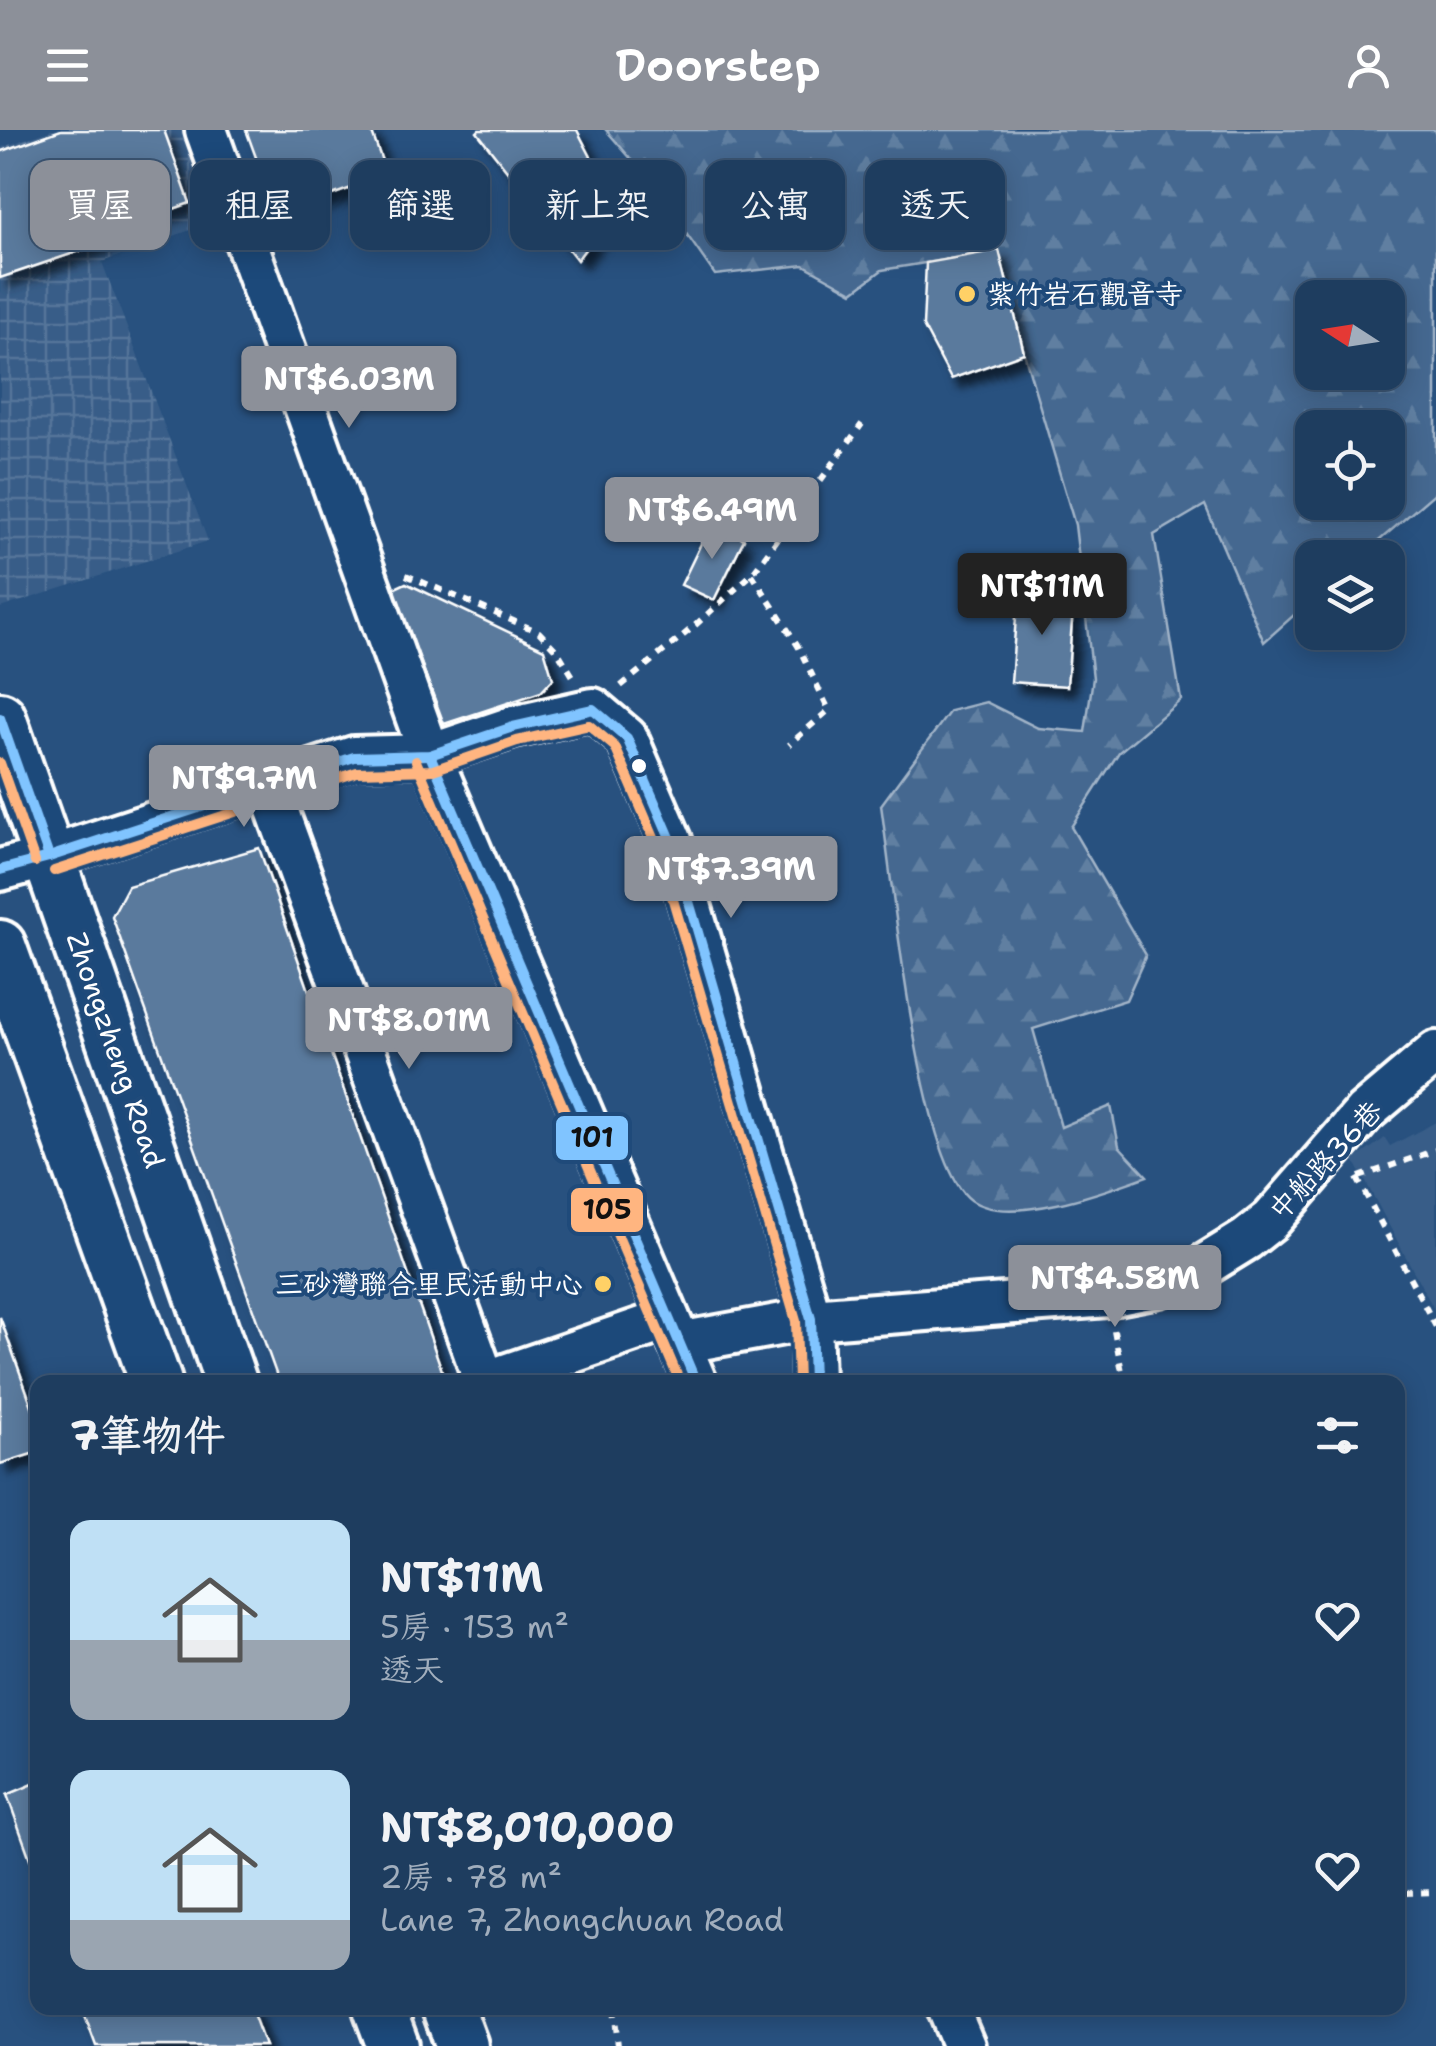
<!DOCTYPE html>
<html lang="zh-TW">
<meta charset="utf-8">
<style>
:root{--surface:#1e3d5f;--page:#264465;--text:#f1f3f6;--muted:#a1aebd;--line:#3c5674;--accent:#8c9099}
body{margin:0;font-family:"Shantell Sans","LXGW WenKai TC",sans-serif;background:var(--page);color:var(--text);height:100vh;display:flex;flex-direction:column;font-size:38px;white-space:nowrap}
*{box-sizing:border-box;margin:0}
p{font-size:32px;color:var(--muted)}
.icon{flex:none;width:55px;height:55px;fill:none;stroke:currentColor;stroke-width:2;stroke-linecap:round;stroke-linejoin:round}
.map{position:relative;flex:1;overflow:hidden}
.sheet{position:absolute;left:30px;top:1245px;width:1375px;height:640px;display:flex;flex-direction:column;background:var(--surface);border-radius:20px;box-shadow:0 5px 25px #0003,0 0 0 2px var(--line)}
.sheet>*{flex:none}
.banner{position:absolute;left:30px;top:30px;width:1378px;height:90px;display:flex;gap:20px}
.needle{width:65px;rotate:282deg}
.controls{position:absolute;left:1295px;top:150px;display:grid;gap:20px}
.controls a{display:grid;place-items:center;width:110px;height:110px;border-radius:20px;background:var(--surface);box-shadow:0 5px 25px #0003,0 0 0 2px var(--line);font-size:50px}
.price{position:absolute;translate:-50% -85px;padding:0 22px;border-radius:10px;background:var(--accent);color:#fff;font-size:32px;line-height:65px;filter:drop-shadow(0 2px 5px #0008)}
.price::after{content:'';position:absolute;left:50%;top:60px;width:30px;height:22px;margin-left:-15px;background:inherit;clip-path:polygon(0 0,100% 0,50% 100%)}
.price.active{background:#222;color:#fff}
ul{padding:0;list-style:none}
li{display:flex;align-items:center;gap:30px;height:250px;padding:0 40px}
li span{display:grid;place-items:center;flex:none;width:280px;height:200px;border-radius:20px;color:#555}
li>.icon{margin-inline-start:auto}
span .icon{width:120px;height:120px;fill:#fffc;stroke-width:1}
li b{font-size:42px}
h2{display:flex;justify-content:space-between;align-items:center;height:120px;padding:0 40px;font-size:42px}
.chip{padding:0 35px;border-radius:20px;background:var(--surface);box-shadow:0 5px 25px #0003,0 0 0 2px var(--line);font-size:35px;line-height:90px}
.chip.active{background:var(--accent);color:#fff}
header{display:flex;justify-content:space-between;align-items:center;height:130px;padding:0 40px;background:var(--accent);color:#fff;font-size:45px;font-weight:600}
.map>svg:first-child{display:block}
</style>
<header><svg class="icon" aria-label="menu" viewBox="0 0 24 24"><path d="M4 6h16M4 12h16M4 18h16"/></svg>Doorstep<svg class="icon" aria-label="person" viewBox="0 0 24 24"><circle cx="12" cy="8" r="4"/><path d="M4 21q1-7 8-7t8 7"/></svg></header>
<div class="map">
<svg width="1436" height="1916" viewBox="0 0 1436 1916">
<defs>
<pattern id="industrial-grid" width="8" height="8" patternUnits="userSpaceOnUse" patternTransform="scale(2.5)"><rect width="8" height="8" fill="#375d88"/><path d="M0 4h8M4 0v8" fill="none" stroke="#55759a"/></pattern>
<pattern id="forest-firs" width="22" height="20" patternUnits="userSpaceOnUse" patternTransform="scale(2.5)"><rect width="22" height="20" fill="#446890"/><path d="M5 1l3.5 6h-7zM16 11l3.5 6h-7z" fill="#607fa1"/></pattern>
<filter id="shadow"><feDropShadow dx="9" dy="9" stdDeviation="5" flood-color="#0009"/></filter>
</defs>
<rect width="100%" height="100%" fill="#28517f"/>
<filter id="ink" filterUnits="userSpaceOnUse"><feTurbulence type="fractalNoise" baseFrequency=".01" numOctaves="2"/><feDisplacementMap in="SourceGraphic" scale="20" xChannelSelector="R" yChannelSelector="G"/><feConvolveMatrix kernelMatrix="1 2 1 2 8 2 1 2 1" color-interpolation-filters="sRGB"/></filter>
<g filter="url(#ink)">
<!-- built -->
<polygon fill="#375d88" points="1436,992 1436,1183 1354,1030 1385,1008 1390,1016"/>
<!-- industrial -->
<polygon fill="url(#industrial-grid)" points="52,0 183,0 218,90 102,132 208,411 0,478 0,18"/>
<!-- forest -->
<path fill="url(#forest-firs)" stroke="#a2b4c8" stroke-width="2.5" fill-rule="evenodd" d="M606,0H1436V362L1360,427L1312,428V469L1264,512L1205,375L1154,405L1181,570L1119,622L1071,697L1146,825L1126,870L1033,899L1061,997L1111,976L1119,1016L1147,1046C1106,1061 1009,1097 971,1070C919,1034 892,748 881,675L950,581L986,572L1038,598L1085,602L1093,548L1075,395L1024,223L999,121L882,140L853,162L804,135L715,145L646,46ZM1312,168H1388V242H1312ZM1312,298H1388V372H1312Z"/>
<!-- building -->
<g fill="#5a7a9d" stroke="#fff" stroke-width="2.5" filter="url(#shadow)">
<polygon points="61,0 164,0 190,73 154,86 157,95 0,148 0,22"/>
<polygon points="246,0 371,0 387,45 277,85"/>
<polygon points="479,0 577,0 617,77 577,130 477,2"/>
<polygon points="999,120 1024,223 951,249 923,196 926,133"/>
<polygon points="711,393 744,409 714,470 681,455"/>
<polygon points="406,453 544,519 553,549 541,562 444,594 393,459"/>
<polygon points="1018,461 1074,465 1067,556 1011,552"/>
<polygon points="259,718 446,1252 279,1252 112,786 128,756"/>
<polygon points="0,1187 38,1293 38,1322 0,1334"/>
<polygon points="38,1652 38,1751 7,1665"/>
<polygon points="82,1878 251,1878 265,1916 96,1916"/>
</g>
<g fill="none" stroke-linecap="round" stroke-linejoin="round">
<defs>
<g id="minor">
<polyline points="206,0 430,625 696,1252"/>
<polyline points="268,655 485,1252"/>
<polyline points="0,740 49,727 354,627 430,625 513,597 593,579 627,608 671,710 811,1189 813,1252"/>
<polyline points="679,1213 811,1189 1107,1166 1159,1156 1192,1143 1247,1109 1271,1090 1364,983 1436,922"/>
<polyline points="485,1252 669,1189"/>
<polyline points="948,1878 964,1916"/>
</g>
<g id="major">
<polyline points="0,588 231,1252"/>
<polyline points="0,816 156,1252"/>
<polyline points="379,1878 393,1916"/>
<polyline points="448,1878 462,1916"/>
</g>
</defs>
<!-- minor casing -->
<use href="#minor" stroke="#fff" stroke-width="48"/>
<!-- major casing -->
<use href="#major" stroke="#fff" stroke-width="58"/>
<!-- path -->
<g stroke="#fff" stroke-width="6" stroke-dasharray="8 8" stroke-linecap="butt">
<polyline points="752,444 798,516 829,580 789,615"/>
<polyline points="406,445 539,502 558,522 574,548"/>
<polyline points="621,556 691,499 752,444 862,294"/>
<polyline points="1359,1047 1436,1020"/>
<polyline points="1357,1048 1436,1197"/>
<polyline points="1114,1200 1124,1252"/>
<polyline points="1405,1763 1436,1762"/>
<polyline points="614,1878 618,1916"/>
</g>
<!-- minor -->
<use href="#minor" stroke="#1f4a7a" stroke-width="40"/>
<!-- major -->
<use href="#major" stroke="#1f4a7a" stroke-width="50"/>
<defs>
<g id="bus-1">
<polyline points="0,588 49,727"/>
<polyline points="430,625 696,1252"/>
<polyline points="0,740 49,727 354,627 430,625 513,597 593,579 627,608 671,710 811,1189 813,1252"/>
</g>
<g id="bus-2">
<polyline points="416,631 680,1252"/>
<polyline points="0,633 35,732"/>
<polyline points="54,741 357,642 433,640 517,611 589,595 615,617 657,715 796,1191 798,1252"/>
</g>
</defs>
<!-- bus-1 casing -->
<use href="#bus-1" stroke="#1f4a7a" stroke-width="18"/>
<!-- bus-2 casing -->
<use href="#bus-2" stroke="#1f4a7a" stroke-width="18"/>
<!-- bus-1 -->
<use href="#bus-1" stroke="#80c4ff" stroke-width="10"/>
<!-- bus-2 -->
<use href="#bus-2" stroke="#ffb580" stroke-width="10"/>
</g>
</g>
<!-- markers -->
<g fill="#ffd166" stroke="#1f4a7a" stroke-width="4">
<circle cx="967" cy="164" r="10"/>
<circle cx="603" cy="1154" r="10"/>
</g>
<circle fill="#fff" stroke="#1f4a7a" stroke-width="4" cx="639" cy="636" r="9"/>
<g text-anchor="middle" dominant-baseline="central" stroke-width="8" stroke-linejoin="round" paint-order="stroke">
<!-- poi labels -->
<g font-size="28" fill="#fff" stroke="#1f4a7a" text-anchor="start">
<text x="987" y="164">紫竹岩石觀音寺</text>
<text x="583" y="1154" text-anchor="end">三砂灣聯合里民活動中心</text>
</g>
<!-- street labels -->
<g font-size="28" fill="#fff" stroke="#1f4a7a">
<text transform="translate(116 920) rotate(71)">Zhongzheng Road</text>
<text transform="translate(1325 1030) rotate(-47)">中船路36巷</text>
</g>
</g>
<g stroke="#1f4a7a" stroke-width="4">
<rect x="554" y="984" width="76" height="48" rx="10" fill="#80c4ff"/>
<rect x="569" y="1056" width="76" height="48" rx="10" fill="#ffb580"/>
</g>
<g font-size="28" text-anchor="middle" font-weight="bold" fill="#111">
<text x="592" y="1017">101</text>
<text x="607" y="1089">105</text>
</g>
</svg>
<div class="controls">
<a><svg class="needle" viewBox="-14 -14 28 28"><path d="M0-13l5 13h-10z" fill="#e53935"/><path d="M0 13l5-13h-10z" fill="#a1aebd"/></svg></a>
<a><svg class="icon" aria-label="locate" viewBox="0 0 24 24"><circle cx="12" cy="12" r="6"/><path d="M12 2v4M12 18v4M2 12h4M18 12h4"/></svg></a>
<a><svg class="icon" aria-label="layers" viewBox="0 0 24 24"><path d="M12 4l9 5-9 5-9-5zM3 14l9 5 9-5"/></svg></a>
</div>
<b class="price" style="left:349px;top:301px">NT$6.03M</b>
<b class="price" style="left:712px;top:432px">NT$6.49M</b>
<b class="price active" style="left:1042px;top:508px">NT$11M</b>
<b class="price" style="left:244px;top:700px">NT$9.7M</b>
<b class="price" style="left:731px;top:791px">NT$7.39M</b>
<b class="price" style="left:409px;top:942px">NT$8.01M</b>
<b class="price" style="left:1115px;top:1200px">NT$4.58M</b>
<div class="banner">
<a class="chip active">買屋</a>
<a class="chip">租屋</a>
<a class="chip">篩選</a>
<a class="chip">新上架</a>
<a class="chip">公寓</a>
<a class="chip">透天</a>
</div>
<section class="sheet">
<h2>7筆物件<svg class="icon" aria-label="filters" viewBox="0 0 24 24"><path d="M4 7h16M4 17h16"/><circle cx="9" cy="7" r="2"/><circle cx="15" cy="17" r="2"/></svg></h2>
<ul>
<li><span style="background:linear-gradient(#bfe0f5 60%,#9aa5b1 0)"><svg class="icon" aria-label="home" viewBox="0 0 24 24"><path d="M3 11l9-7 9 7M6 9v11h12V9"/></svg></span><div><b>NT$11M</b><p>5房 · 153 m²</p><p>透天</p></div><svg class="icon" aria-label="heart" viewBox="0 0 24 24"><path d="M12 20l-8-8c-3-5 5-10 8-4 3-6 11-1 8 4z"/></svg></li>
<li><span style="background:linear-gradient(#bfe0f5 75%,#9aa5b1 0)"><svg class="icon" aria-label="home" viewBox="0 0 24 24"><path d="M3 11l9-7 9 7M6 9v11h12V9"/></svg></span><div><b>NT$8,010,000</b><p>2房 · 78 m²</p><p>Lane 7, Zhongchuan Road</p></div><svg class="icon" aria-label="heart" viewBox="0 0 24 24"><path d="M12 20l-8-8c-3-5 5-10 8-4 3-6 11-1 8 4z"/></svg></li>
</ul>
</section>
</div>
